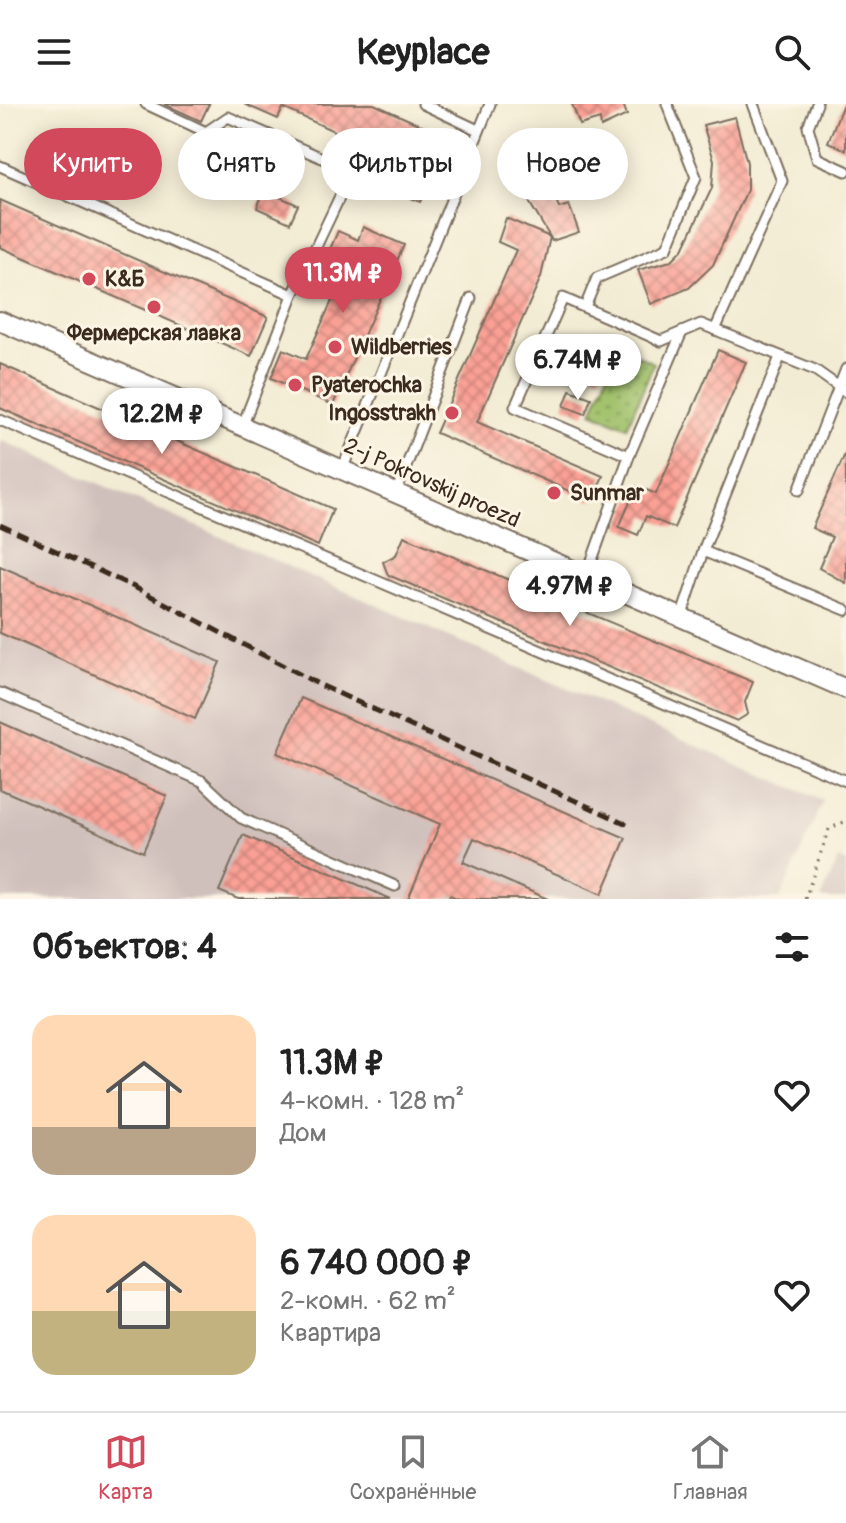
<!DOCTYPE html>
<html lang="ru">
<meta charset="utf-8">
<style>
:root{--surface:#fff;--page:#f6f6f6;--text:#222;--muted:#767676;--line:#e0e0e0;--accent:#d1495b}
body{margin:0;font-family:Pangolin,sans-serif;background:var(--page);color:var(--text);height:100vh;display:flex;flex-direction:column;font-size:30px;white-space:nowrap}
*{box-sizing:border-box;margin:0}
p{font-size:26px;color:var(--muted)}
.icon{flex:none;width:44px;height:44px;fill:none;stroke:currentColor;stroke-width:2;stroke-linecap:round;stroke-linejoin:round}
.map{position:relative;height:795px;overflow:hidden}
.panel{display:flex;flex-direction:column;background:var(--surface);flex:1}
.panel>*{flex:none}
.banner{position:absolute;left:24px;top:24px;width:798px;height:72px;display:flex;gap:16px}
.price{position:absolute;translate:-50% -68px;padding:0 18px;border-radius:28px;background:#fff;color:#222;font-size:26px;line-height:52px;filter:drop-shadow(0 2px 4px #0008)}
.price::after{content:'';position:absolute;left:50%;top:48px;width:24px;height:18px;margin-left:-12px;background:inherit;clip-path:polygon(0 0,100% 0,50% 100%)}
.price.selected{background:var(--accent);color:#fff}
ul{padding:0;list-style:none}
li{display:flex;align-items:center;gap:24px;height:200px;padding:0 32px}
li span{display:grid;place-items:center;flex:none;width:224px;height:160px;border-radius:24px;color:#555}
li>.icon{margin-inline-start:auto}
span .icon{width:96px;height:96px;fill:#fffc;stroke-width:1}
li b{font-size:34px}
h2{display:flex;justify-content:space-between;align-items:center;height:96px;padding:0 32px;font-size:34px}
.tag{padding:0 28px;border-radius:36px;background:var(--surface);box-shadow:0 4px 20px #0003;font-size:28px;line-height:72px}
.tag.selected{background:var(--accent);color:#fff}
header{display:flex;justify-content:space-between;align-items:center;height:104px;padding:0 32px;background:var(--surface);font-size:36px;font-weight:700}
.dock{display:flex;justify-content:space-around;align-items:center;height:112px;border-top:2px solid var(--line);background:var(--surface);font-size:22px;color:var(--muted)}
.dock a{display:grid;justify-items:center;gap:4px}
.dock .selected{color:var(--accent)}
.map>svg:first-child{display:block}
</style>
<header><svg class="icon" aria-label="menu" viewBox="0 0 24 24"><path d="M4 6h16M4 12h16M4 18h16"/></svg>Keyplace<svg class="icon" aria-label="search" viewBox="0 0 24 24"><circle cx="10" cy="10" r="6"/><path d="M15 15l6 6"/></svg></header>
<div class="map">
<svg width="846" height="795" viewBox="0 0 846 795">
<defs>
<pattern id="green-dots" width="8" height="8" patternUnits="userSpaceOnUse" patternTransform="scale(2)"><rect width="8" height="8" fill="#a0c16a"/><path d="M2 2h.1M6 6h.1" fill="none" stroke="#849d57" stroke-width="1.8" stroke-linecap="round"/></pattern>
<pattern id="building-cross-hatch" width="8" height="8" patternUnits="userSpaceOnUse" patternTransform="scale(2)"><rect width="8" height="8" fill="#fba095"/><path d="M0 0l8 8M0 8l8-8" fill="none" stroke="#cc8379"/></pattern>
</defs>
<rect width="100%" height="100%" fill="#fcf5e5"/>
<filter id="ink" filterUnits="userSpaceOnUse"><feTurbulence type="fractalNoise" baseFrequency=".0125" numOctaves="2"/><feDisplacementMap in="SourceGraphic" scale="16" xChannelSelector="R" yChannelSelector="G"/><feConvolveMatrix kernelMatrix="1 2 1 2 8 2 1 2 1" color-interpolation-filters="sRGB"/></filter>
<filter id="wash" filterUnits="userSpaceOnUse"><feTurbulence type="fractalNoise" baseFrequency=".006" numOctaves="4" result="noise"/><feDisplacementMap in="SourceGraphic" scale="32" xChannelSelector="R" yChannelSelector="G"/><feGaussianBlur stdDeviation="1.8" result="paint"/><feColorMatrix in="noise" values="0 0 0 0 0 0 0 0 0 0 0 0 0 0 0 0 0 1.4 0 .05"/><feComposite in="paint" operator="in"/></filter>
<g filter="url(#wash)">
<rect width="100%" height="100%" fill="#f3ecd4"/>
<!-- industrial -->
<g fill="#d0c0bc">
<polygon points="0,336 823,697 780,795 0,795"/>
<polygon points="838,755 846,759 846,795 821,795"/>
</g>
<!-- green -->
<polygon fill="url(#green-dots)" stroke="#6e7644" stroke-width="2" points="619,243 654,259 627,323 592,308"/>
<g id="blocks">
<!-- building -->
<g fill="url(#building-cross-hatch)">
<polygon points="164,0 209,0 201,17"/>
<polygon points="244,0 374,0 449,34 420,98 384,82 396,55 283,4 278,15"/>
<polygon points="572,0 623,0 627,11 601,23 600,15 580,21"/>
<polygon points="843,0 846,0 846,46 828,38"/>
<polygon points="735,13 747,59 747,86 713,161 689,184 651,200 638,166 671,157 683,145 712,84 714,56 703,21"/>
<polygon points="552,84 559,104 569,101 579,128 552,137 550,133 541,173 477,318 603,372 592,397 436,329 516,146 498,138 506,114 550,133 528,96"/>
<polygon points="264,86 298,101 290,119 257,104"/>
<polygon points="0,96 268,213 251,252 0,143"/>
<polygon points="363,123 404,141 333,301 271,274 283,245 306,255 343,172 322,163 338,127 358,136"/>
<polygon points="580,233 610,245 599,272 569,259"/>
<polygon points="718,246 746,258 674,424 646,412 638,431 619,423 637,382 656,390"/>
<polygon points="0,260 333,405 318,442 0,304"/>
<polygon points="570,286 591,294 585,310 564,302"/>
<polygon points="846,348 846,479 819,464 832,433 812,424"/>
<polygon points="404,432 753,578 745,598 748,610 737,617 388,471 383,458 396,451"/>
<polygon points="0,462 220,558 195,615 0,529"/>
<polygon points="301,594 626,734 602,790 474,734 463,758 548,795 459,795 450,791 448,795 408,795 440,720 277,649"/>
<polygon points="0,618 167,692 143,748 0,685"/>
<polygon points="243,731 391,795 238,795 219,787"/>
</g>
</g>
</g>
<g filter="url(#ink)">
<use href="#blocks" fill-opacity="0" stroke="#7b6e5e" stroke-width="2"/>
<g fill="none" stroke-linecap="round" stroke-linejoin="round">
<defs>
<g id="lane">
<polyline points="146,0 206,28 228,13 352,67 293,191 242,323"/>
<polyline points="423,0 478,26"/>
<polyline points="817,0 808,23 817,54 846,67"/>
<polyline points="0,62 293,191"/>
<polyline points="585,203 597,174 667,144 696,73 667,0"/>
<polyline points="715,226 782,77 753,0"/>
<polyline points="0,316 846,677"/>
<polyline points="629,352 515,303 563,194 661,237 701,220 815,266 846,288"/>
<polyline points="342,366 490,0"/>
<polyline points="799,386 846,265"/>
<polyline points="396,389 471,194"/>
<polyline points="703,447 780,253"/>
<polyline points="586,473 629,352 682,228"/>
<polyline points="681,514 703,447 846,506"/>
<polyline points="0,589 202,677 241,714 395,782"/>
</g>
<polyline id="street" points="0,217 846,585"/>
</defs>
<!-- lane casing -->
<use href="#lane" stroke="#7b6e5e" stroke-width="13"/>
<!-- street casing -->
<use href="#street" stroke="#7b6e5e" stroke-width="22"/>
<!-- path -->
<polyline stroke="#7b6e5e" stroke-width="3" stroke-dasharray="2 6" stroke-linecap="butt" points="805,795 829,725 846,717"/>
<!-- lane -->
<use href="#lane" stroke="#fff" stroke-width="9"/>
<!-- street -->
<use href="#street" stroke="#fff" stroke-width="18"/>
<!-- rail -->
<polyline stroke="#3b2a1e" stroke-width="5" stroke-dasharray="12 6" stroke-linecap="butt" points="0,421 134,483 320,581 627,720"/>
</g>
</g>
<!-- markers -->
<g fill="#d1495b" stroke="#fcf5e5" stroke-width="3">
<circle cx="89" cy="175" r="8"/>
<circle cx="154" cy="203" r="8"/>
<circle cx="335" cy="243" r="8"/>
<circle cx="295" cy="281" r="8"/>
<circle cx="452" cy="309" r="8"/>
<circle cx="554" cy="389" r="8"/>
</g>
<g text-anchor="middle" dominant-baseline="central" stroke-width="6" stroke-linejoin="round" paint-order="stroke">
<!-- poi labels -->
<g font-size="22" font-weight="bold" fill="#3b2a1e" stroke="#fcf5e5" text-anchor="start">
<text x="105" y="175">К&amp;Б</text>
<text x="154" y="229" text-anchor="middle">Фермерская лавка</text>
<text x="351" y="243">Wildberries</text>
<text x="311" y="281">Pyaterochka</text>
<text x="436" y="309" text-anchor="end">Ingosstrakh</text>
<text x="570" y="389">Sunmar</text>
</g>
<!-- street labels -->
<g font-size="22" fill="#3b2a1e" stroke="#fcf5e5">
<text transform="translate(432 379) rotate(24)">2-j Pokrovskij proezd</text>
</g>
</g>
</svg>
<b class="price selected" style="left:343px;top:211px">11.3M ₽</b>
<b class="price" style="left:578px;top:298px">6.74M ₽</b>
<b class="price" style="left:162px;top:352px">12.2M ₽</b>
<b class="price" style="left:570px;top:524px">4.97M ₽</b>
<div class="banner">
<a class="tag selected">Купить</a>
<a class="tag">Снять</a>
<a class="tag">Фильтры</a>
<a class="tag">Новое</a>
</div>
</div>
<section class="panel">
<h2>Объектов: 4<svg class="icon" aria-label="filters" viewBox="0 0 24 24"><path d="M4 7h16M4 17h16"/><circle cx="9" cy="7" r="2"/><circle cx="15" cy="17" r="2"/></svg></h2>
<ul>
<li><span style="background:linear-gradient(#ffd9b3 70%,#b9a48a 0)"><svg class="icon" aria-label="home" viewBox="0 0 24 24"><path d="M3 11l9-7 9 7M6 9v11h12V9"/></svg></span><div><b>11.3M ₽</b><p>4-комн. · 128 m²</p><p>Дом</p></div><svg class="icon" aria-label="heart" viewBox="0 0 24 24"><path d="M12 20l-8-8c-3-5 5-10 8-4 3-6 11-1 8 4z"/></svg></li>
<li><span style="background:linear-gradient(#ffd9b3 60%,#c2b280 0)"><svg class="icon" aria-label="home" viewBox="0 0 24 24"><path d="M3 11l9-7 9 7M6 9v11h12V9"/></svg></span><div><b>6 740 000 ₽</b><p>2-комн. · 62 m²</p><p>Квартира</p></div><svg class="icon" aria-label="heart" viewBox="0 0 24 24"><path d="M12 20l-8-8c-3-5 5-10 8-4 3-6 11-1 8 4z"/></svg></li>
</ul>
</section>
<nav class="dock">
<a class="selected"><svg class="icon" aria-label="map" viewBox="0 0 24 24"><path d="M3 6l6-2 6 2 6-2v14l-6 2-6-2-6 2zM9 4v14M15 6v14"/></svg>Карта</a>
<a><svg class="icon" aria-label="saved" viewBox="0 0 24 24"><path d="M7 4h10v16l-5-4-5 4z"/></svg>Сохранённые</a>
<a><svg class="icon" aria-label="home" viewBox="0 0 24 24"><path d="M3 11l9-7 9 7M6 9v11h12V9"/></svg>Главная</a>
</nav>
